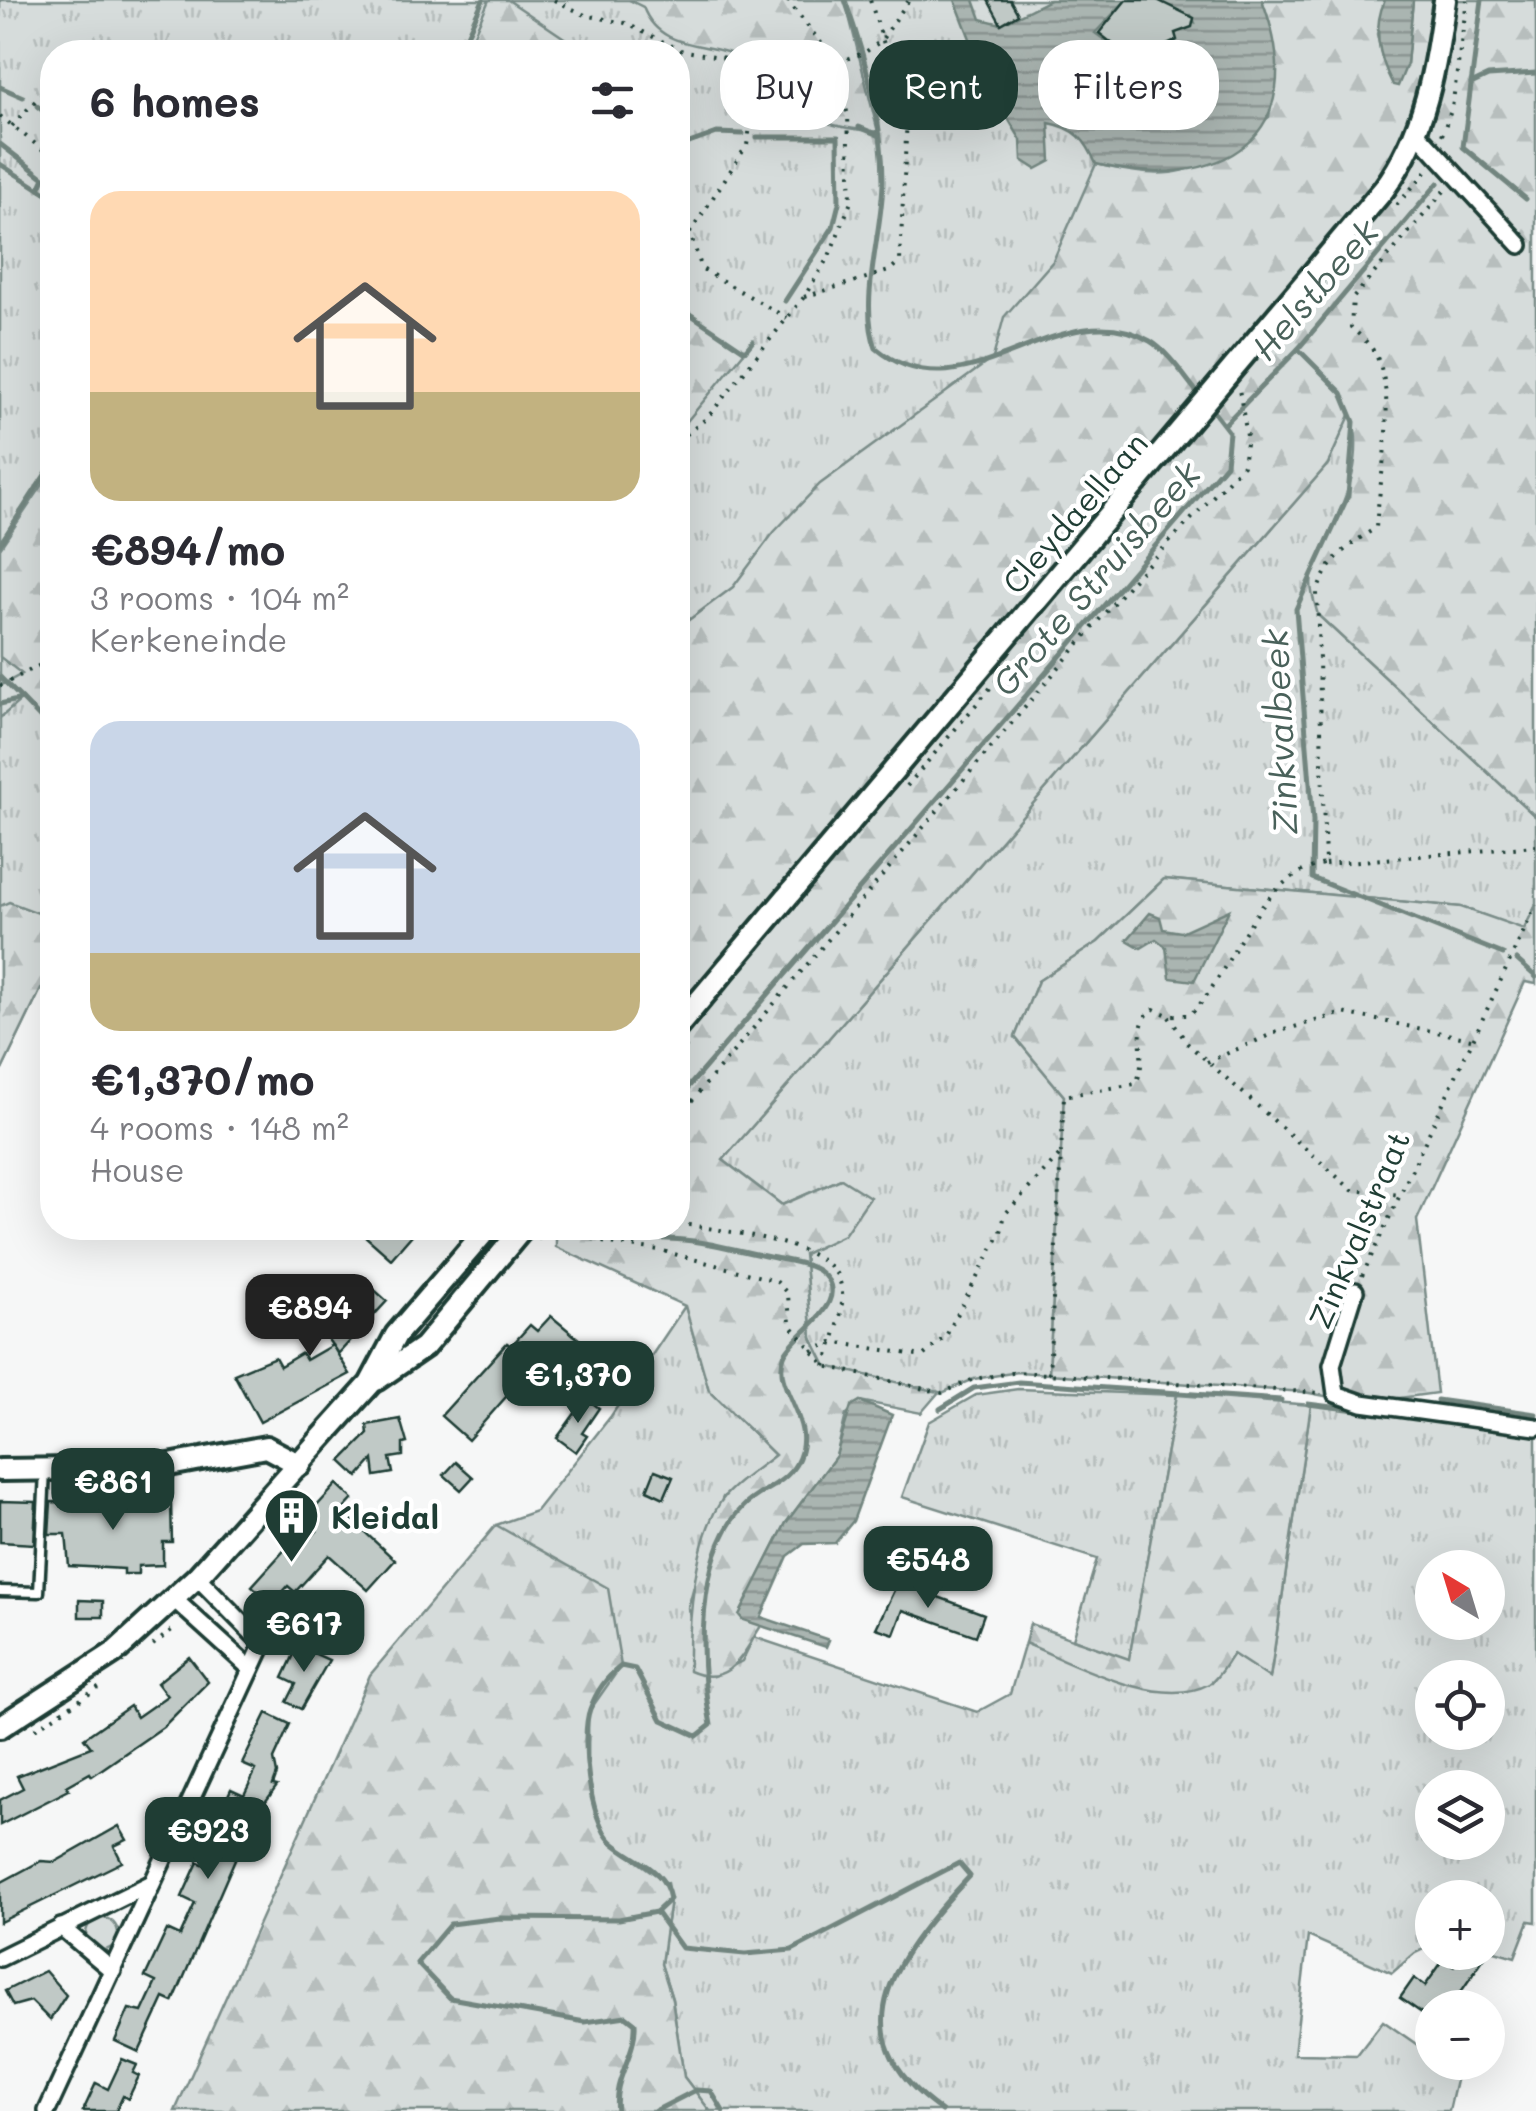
<!DOCTYPE html>
<meta charset="utf-8">
<style>
:root{--surface:#fff;--page:#f7f7f7;--text:#2b2b33;--muted:#7c7c81;--accent:#1f3d34}
body{margin:0;font-family:Mali,sans-serif;background:var(--page);color:var(--text);height:100vh;display:flex;flex-direction:column;font-size:38px;white-space:nowrap}
*{box-sizing:border-box;margin:0}
p{font-size:32px;color:var(--muted)}
.icon{flex:none;width:55px;height:55px;fill:none;stroke:currentColor;stroke-width:2;stroke-linecap:round;stroke-linejoin:round}
.map{position:relative;flex:1;overflow:hidden}
.details{position:absolute;left:40px;top:40px;width:650px;height:1200px;display:flex;flex-direction:column;background:var(--surface);border-radius:40px;box-shadow:0 10px 40px #0002}
.details>*{flex:none}
.banner{position:absolute;left:720px;top:40px;width:665px;height:90px;display:flex;gap:20px}
.needle{width:65px;rotate:322deg}
.tools{position:absolute;left:1415px;top:1550px;display:grid;gap:20px}
.tools a{display:grid;place-items:center;width:90px;height:90px;border-radius:50%;background:var(--surface);box-shadow:0 10px 40px #0002;font-size:50px}
.price{position:absolute;translate:-50% -85px;padding:0 22px;border-radius:20px;background:var(--accent);color:#fff;font-size:32px;line-height:65px;filter:drop-shadow(0 2px 5px #0008)}
.price::after{content:'';position:absolute;left:50%;top:60px;width:30px;height:22px;margin-left:-15px;background:inherit;clip-path:polygon(0 0,100% 0,50% 100%)}
.price.current{background:#222;color:#fff}
ul{padding:0;list-style:none}
li{display:grid;align-content:center;gap:20px;height:530px;padding:0 50px}
li span{display:grid;place-items:center;height:310px;border-radius:30px;color:#555}
li>.icon{margin-inline-start:auto}
span .icon{width:180px;height:180px;fill:#fffc;stroke-width:1}
li b{font-size:42px}
h2{display:flex;justify-content:space-between;align-items:center;height:120px;padding:0 50px;font-size:42px}
.chip{padding:0 35px;border-radius:40px;background:var(--surface);box-shadow:0 10px 40px #0002;font-size:35px;line-height:90px}
.chip.current{background:var(--accent);color:#fff}
.map>svg:first-child{display:block}
</style>
<div class="map">
<svg width="1536" height="2111" viewBox="0 0 1536 2111">
<defs>
<pattern id="grass-tufts" width="24" height="20" patternUnits="userSpaceOnUse" patternTransform="scale(2.5)"><rect width="24" height="20" fill="#d6dcdb"/><path d="M3 7l-1-3M5 7V3M7 7l1-3M15 17l-1-3M17 17v-4M19 17l1-3" fill="none" stroke="#b7bebd"/></pattern>
<pattern id="forest-firs" width="22" height="20" patternUnits="userSpaceOnUse" patternTransform="scale(2.5)"><rect width="22" height="20" fill="#d6dcdb"/><path d="M5 1l3.5 6h-7zM16 11l3.5 6h-7z" fill="#b7bebd"/></pattern>
<pattern id="water-rules" width="6" height="5" patternUnits="userSpaceOnUse" patternTransform="scale(2.5)"><rect width="6" height="5" fill="#aab5b1"/><path d="M0 2.5h6" fill="none" stroke="#8a9491"/></pattern>
</defs>
<rect width="100%" height="100%" fill="#f6f7f7"/>
<filter id="ink" filterUnits="userSpaceOnUse"><feTurbulence type="fractalNoise" baseFrequency=".01" numOctaves="2"/><feDisplacementMap in="SourceGraphic" scale="20" xChannelSelector="R" yChannelSelector="G"/><feConvolveMatrix kernelMatrix="1 2 1 2 8 2 1 2 1" color-interpolation-filters="sRGB"/></filter>
<g filter="url(#ink)">
<!-- grass -->
<g fill="url(#grass-tufts)" stroke="#7a8c88" stroke-width="2.5" fill-rule="evenodd">
<polygon points="0,0 1424,0 678,638 678,52 52,52 52,985 41,989 0,1074"/>
<path d="M1351,411C1364,472 1331,554 1318,615L1536,817V905L1524,930L1461,907L1164,879L1098,942L1038,981L1015,1037L1064,1096L1049,1374L1018,1372L974,1379L942,1393L825,1366L812,1338L804,1254L834,1236L841,1179L782,1205L723,1160L1328,464Z"/>
<path d="M685,1306L709,1390L775,1455L723,1497L708,1534L688,1608L713,1676L742,1661L754,1637L977,1712L1010,1694L1025,1643L1120,1682L1212,1683L1233,1653L1270,1678L1311,1405L1495,1427L1536,1437V1922L1529,1921L1515,1957L1488,1949V1898H1432V1945L1415,1953L1392,1973L1308,1936L1294,2054L1357,2055L1383,2021L1432,2055V2062L1444,2063L1458,2072L1449,2111H710L684,2077L672,1999L661,1964L670,1899L649,1866L609,1841L595,1810L588,1770V1713L496,1525L536,1511L611,1416ZM1432,1568H1488V1622H1432ZM1432,1678H1488V1732H1432ZM1432,1788H1488V1842H1432Z"/>
<polygon points="1018,1389 1177,1395 1129,1660 1073,1639 1097,1559 902,1497 929,1422 976,1395"/>
</g>
<!-- forest -->
<g fill="url(#forest-firs)" stroke="#7a8c88" stroke-width="2.5">
<polygon points="489,0 508,0 585,52 466,52"/>
<path d="M629,0H845L878,132C856,129 835,128 816,118C795,107 786,92 761,88C747,25 667,69 643,7Z"/>
<path d="M1262,0H1385L1377,34L1382,57L1407,64L1413,0H1536V817L1318,615C1315,604 1309,588 1312,577C1328,524 1371,473 1351,413L1328,464L723,1160L782,1205L841,1179L870,1197L844,1235L804,1254L812,1338L826,1366L939,1392L921,1413L860,1401L846,1415L836,1456L786,1523L740,1614L761,1626C743,1653 730,1689 689,1671C688,1625 694,1531 726,1495C739,1480 759,1468 775,1455L709,1390L685,1306L556,1247V1228H678V628L733,587L774,532L820,484L993,358L1004,317L1053,261L1096,164C1188,186 1197,169 1269,117C1277,74 1278,41 1262,0Z"/>
<polygon points="678,306 745,351 678,432"/>
<polygon points="52,471 52,730 22,699 0,718 0,686 22,674 0,657 0,548"/>
<polygon points="1164,879 1461,907 1524,929 1536,905 1536,984 1525,982 1417,1220 1437,1393 1362,1403 1304,1392 1049,1374 1064,1096 1015,1037 1038,981 1098,942"/>
<polygon points="9,902 52,918 52,985 41,989 0,1074 0,906"/>
<path d="M1177,1395L1311,1405L1270,1678L1233,1654C1226,1663 1219,1678 1209,1684C1160,1711 1073,1663 1025,1643L1030,1624L1129,1659Z"/>
<polygon points="496,1525 608,1588 621,1666 588,1713 588,1770 595,1809 609,1841 667,1883 670,1899 661,1964 672,1999 684,2077 710,2111 175,2111 370,1675"/>
</g>
<!-- park -->
<circle fill="#d6dcdb" stroke="#7a8c88" stroke-width="2.5" cx="102" cy="1934" r="16"/>
<!-- water -->
<g fill="url(#water-rules)" stroke="#72857f" stroke-width="2.5">
<path d="M955,0H974L981,19L1001,24L1050,0H1126L1095,33L1141,66L1145,75L1167,44L1172,46L1176,41L1174,36L1181,27L1195,23L1191,15L1180,16L1157,0H1262C1315,137 1221,194 1096,164C1086,140 1076,128 1049,123L1051,161L1036,169L1022,160L1021,140L988,85Z"/>
<path d="M1385,0H1413L1407,64L1398,86L1393,85C1379,58 1372,28 1385,0Z"/>
<polygon points="1229,910 1194,981 1170,978 1166,947 1156,939 1141,948 1127,940 1150,913 1160,917 1163,929 1181,932"/>
<polygon points="860,1401 892,1415 853,1521 835,1543 804,1544 788,1556 761,1617 829,1640 826,1647 743,1620 739,1615 786,1523 836,1456 851,1406"/>
</g>
<g fill="none" stroke-linecap="round" stroke-linejoin="round">
<!-- stream -->
<g stroke="#72857f" stroke-width="5">
<path d="M845,0C864,54 883,122 883,180C883,230 858,302 876,348C966,423 1058,287 1150,341C1170,353 1187,381 1202,398"/>
<polyline points="1482,0 1463,147 1526,199"/>
<polyline points="459,52 483,0"/>
<polyline points="1471,84 1488,76 1536,73"/>
<polyline points="0,87 23,97"/>
<polyline points="37,106 52,118"/>
<polyline points="859,127 878,135"/>
<polyline points="757,137 838,137 839,203 833,227 785,301"/>
<polyline points="0,144 44,178 39,189 52,197"/>
<polyline points="678,147 717,133 743,134"/>
<polyline points="0,164 39,189"/>
<polyline points="678,306 745,351 753,341"/>
<polyline points="1298,349 1342,393 1354,422 1348,496 1296,609 1313,821 1312,878 1503,954"/>
<polyline points="1225,424 1298,349 1438,183"/>
<polyline points="0,544 52,464"/>
<polyline points="0,677 22,699"/>
<polyline points="0,704 22,699 52,730"/>
<polyline points="1517,960 1536,977"/>
<polyline points="678,1099 1226,464 1229,432 1209,406"/>
<path d="M588,1228C620,1242 659,1236 693,1241C721,1245 748,1253 775,1258C788,1261 808,1263 819,1271C858,1300 793,1333 784,1356C771,1390 820,1421 796,1464C784,1485 758,1491 743,1507C695,1556 699,1664 711,1725L697,1736L662,1720L635,1669L621,1666C606,1678 597,1690 590,1709C580,1736 589,1822 612,1842C634,1862 664,1866 670,1899L656,1912L619,1919L500,1918L450,1924L417,1963L450,1998L585,2022L626,2016L635,2023C637,2054 612,2079 617,2111"/>
<polyline points="1437,1400 1536,1414"/>
<polyline points="1308,1404 1404,1416"/>
<polyline points="940,1409 974,1388 1019,1382 1281,1400"/>
<path d="M656,1912L682,1948L745,1954L792,1950L959,1863L970,1876C901,1950 830,2033 942,2111"/>
<polyline points="655,2111 696,2090 711,2091 723,2111"/>
</g>
</g>
<!-- building -->
<g fill="#c0c9c6" stroke="#1f3d34" stroke-width="2.5">
<polygon points="988,0 1010,0 1018,14 1001,24"/>
<polygon points="1126,0 1157,0 1194,18 1192,27 1175,33 1177,40 1165,46 1148,72 1099,33"/>
<polygon points="356,1228 418,1228 391,1259"/>
<polygon points="348,1285 360,1295 369,1285 387,1301 338,1354 332,1345 350,1374 260,1422 234,1374 275,1357 280,1366 302,1353 306,1360 332,1345 324,1334 344,1313 327,1297 337,1286 342,1291"/>
<polygon points="551,1316 581,1341 557,1369 542,1356 468,1440 441,1416 507,1343 511,1346 530,1325 537,1331"/>
<polygon points="586,1398 599,1408 582,1433 587,1436 576,1452 557,1438"/>
<polygon points="400,1419 407,1443 403,1444 403,1456 390,1458 393,1473 375,1476 373,1460 358,1477 341,1461 368,1434 367,1425"/>
<polygon points="456,1462 473,1477 461,1490 444,1475"/>
<polygon points="655,1470 673,1477 664,1498 647,1490"/>
<polygon points="337,1484 353,1499 342,1511 395,1560 368,1590 329,1555 295,1592 288,1586 272,1604 252,1586 290,1544 298,1551 317,1531 305,1519"/>
<polygon points="0,1501 36,1502 34,1544 0,1542"/>
<polygon points="51,1502 171,1503 172,1542 163,1542 163,1565 138,1566 138,1574 124,1574 124,1569 69,1566 66,1534 49,1534"/>
<polygon points="898,1582 984,1614 976,1636 903,1610 894,1634 876,1628"/>
<polygon points="79,1600 103,1601 103,1617 79,1617"/>
<polygon points="298,1646 329,1660 301,1709 287,1702 296,1684 283,1678"/>
<polygon points="189,1657 208,1682 163,1727 92,1776 90,1773 67,1786 69,1790 0,1825 0,1800 23,1788 17,1776 91,1747 84,1738 130,1706 137,1717 167,1696 157,1683"/>
<polygon points="267,1713 290,1724 274,1759 277,1774 273,1785 277,1786 252,1820 173,2002 164,1998 139,2052 115,2041 129,2009 142,2012 156,1982 145,1977 167,1930 180,1936 195,1903 182,1897 198,1862 212,1868 226,1838 212,1831 231,1789 244,1795 256,1770 242,1764"/>
<polygon points="119,1826 127,1840 114,1846 122,1862 0,1922 0,1883 41,1861 55,1862"/>
<polygon points="1463,1952 1488,1952 1450,2008 1432,2008 1432,2020 1400,1998 1414,1978 1425,1986 1444,1959 1454,1966"/>
<polygon points="45,1971 66,1995 50,2020 31,2001 13,2006 5,1991"/>
<polygon points="122,2059 137,2065 133,2073 139,2076 128,2099 123,2096 116,2111 83,2111 96,2083 108,2089"/>
</g>
<g fill="none" stroke-linecap="round" stroke-linejoin="round">
<defs>
<polyline id="service" points="0,1591 39,1592 45,1471"/>
<g id="minor">
<polyline points="1418,134 1520,245"/>
<polyline points="1355,1291 1332,1365 1336,1394 1362,1403 1536,1427"/>
<polyline points="175,1600 251,1669"/>
<polyline points="61,1927 113,1971"/>
<polyline points="0,1958 152,1883"/>
<polyline points="47,2111 263,1644 197,1577"/>
</g>
<g id="tertiary">
<path d="M678,1026L1384,189C1426,131 1435,69 1445,0"/>
<polyline points="376,1380 424,1347 523,1228"/>
<polyline points="0,1470 153,1468 266,1447 300,1465"/>
<polyline points="0,1727 114,1653 197,1577 370,1384 396,1335 488,1228"/>
</g>
</defs>
<!-- service casing -->
<use href="#service" stroke="#1f3d34" stroke-width="15"/>
<!-- minor casing -->
<use href="#minor" stroke="#1f3d34" stroke-width="22"/>
<!-- tertiary casing -->
<use href="#tertiary" stroke="#1f3d34" stroke-width="28"/>
<!-- path -->
<g stroke="#1f3d34" stroke-width="4" stroke-dasharray="2.5 8" stroke-linecap="butt">
<polyline points="554,0 585,15 625,23 680,50 731,59 746,77 755,98 772,96 831,64 864,53 881,41 909,0"/>
<polyline points="0,116 52,157"/>
<polyline points="12,126 52,83"/>
<polyline points="1442,135 1452,108 1467,0"/>
<polyline points="1397,205 1430,167"/>
<polyline points="678,228 690,233 702,269 787,318"/>
<polyline points="690,233 747,145 755,98"/>
<polyline points="804,297 889,271 900,261 907,117 870,0"/>
<polyline points="678,441 707,418 804,297 829,256 851,202 848,115 841,91 822,44 787,0"/>
<polyline points="0,686 52,659"/>
<polyline points="907,786 1008,667"/>
<polyline points="1325,864 1536,846"/>
<polyline points="1169,1017 1188,1044 1352,1190 1400,1195"/>
<polyline points="678,1056 691,1041"/>
<polyline points="1207,1062 1277,1032 1343,1013 1471,1039"/>
<polyline points="678,1117 1132,581 1243,465 1247,436 1239,389"/>
<path d="M678,1223C717,1231 828,1240 840,1282C848,1308 832,1341 825,1366"/>
<polyline points="563,1228 602,1242 659,1250 776,1281 788,1294 790,1324 825,1366 942,1393 974,1379 1018,1372 1320,1393"/>
<polyline points="538,1238 561,1228"/>
<polyline points="1362,1276 1536,905"/>
<polyline points="812,1351 832,1342 923,1356 946,1336 1001,1232 1005,1214 1059,1156"/>
<path d="M1049,1374L1064,1096L1135,1084C1151,1060 1128,1025 1154,1009L1168,1015H1190C1235,971 1254,876 1325,864L1317,593C1327,560 1348,545 1376,528C1379,479 1400,393 1373,350C1368,342 1358,334 1351,327L1353,298L1445,190"/>
<polyline points="153,1645 177,1626"/>
<polyline points="35,1729 103,1685"/>
</g>
<!-- service -->
<use href="#service" stroke="#fff" stroke-width="8"/>
<!-- minor -->
<use href="#minor" stroke="#fff" stroke-width="15"/>
<!-- tertiary -->
<use href="#tertiary" stroke="#fff" stroke-width="20"/>
</g>
</g>
<!-- icons -->
<defs>
<symbol id="building-pin" viewBox="-11 -11 22 30"><path d="M0 17L-7.5 6A9.5 9.5 0 1 1 7.5 6Z" fill="#1f3d34" stroke="#fff"/><path d="M-4-6H4V6H1V3H-1V6H-4ZM-2.5-4.3h1.7v1.8h-1.7ZM.8-4.3h1.7v1.8H.8ZM-2.5-1h1.7V.8h-1.7ZM.8-1h1.7V.8H.8Z" fill="#fff"/></symbol>
</defs>
<g fill-rule="evenodd">
<use href="#building-pin" x="260" y="1484" width="63" height="86"/>
</g>
<g text-anchor="middle" dominant-baseline="central" stroke-width="9" stroke-linejoin="round" paint-order="stroke">
<!-- street labels -->
<g font-size="32" fill="#1f3d34" stroke="#fff">
<text transform="translate(1074 512) rotate(-49)">Cleydaellaan</text>
<text transform="translate(1358 1229) rotate(-67)">Zinkvalstraat</text>
</g>
<!-- poi labels -->
<g font-size="32" font-weight="bold" fill="#1f3d34" stroke="#fff" text-anchor="start">
<text x="331" y="1516">Kleidal</text>
</g>
<!-- water labels -->
<g font-size="35" font-style="italic" fill="#49615a" stroke="#fff">
<text transform="translate(1314 289) rotate(-49)">Helstbeek</text>
<text transform="translate(1095 578) rotate(-49)">Grote Struisbeek</text>
<text transform="translate(1279 732) rotate(-93)">Zinkvalbeek</text>
</g>
</g>
</svg>
<div class="tools">
<a><svg class="needle" viewBox="-14 -14 28 28"><path d="M0-13l5 13h-10z" fill="#e53935"/><path d="M0 13l5-13h-10z" fill="#7c7c81"/></svg></a>
<a><svg class="icon" aria-label="locate" viewBox="0 0 24 24"><circle cx="12" cy="12" r="6"/><path d="M12 2v4M12 18v4M2 12h4M18 12h4"/></svg></a>
<a><svg class="icon" aria-label="layers" viewBox="0 0 24 24"><path d="M12 4l9 5-9 5-9-5zM3 14l9 5 9-5"/></svg></a>
<a>+</a>
<a>−</a>
</div>
<b class="price current" style="left:310px;top:1359px">€894</b>
<b class="price" style="left:578px;top:1426px">€1,370</b>
<b class="price" style="left:113px;top:1533px">€861</b>
<b class="price" style="left:928px;top:1611px">€548</b>
<b class="price" style="left:304px;top:1675px">€617</b>
<b class="price" style="left:208px;top:1882px">€923</b>
<div class="banner">
<a class="chip">Buy</a>
<a class="chip current">Rent</a>
<a class="chip">Filters</a>
</div>
<section class="details">
<h2>6 homes<svg class="icon" aria-label="filters" viewBox="0 0 24 24"><path d="M4 7h16M4 17h16"/><circle cx="9" cy="7" r="2"/><circle cx="15" cy="17" r="2"/></svg></h2>
<ul>
<li><span style="background:linear-gradient(#ffd9b3 65%,#c2b280 0)"><svg class="icon" aria-label="home" viewBox="0 0 24 24"><path d="M3 11l9-7 9 7M6 9v11h12V9"/></svg></span><div><b>€894/mo</b><p>3 rooms · 104 m²</p><p>Kerkeneinde</p></div></li>
<li><span style="background:linear-gradient(#c9d6e8 75%,#c2b280 0)"><svg class="icon" aria-label="home" viewBox="0 0 24 24"><path d="M3 11l9-7 9 7M6 9v11h12V9"/></svg></span><div><b>€1,370/mo</b><p>4 rooms · 148 m²</p><p>House</p></div></li>
</ul>
</section>
</div>
